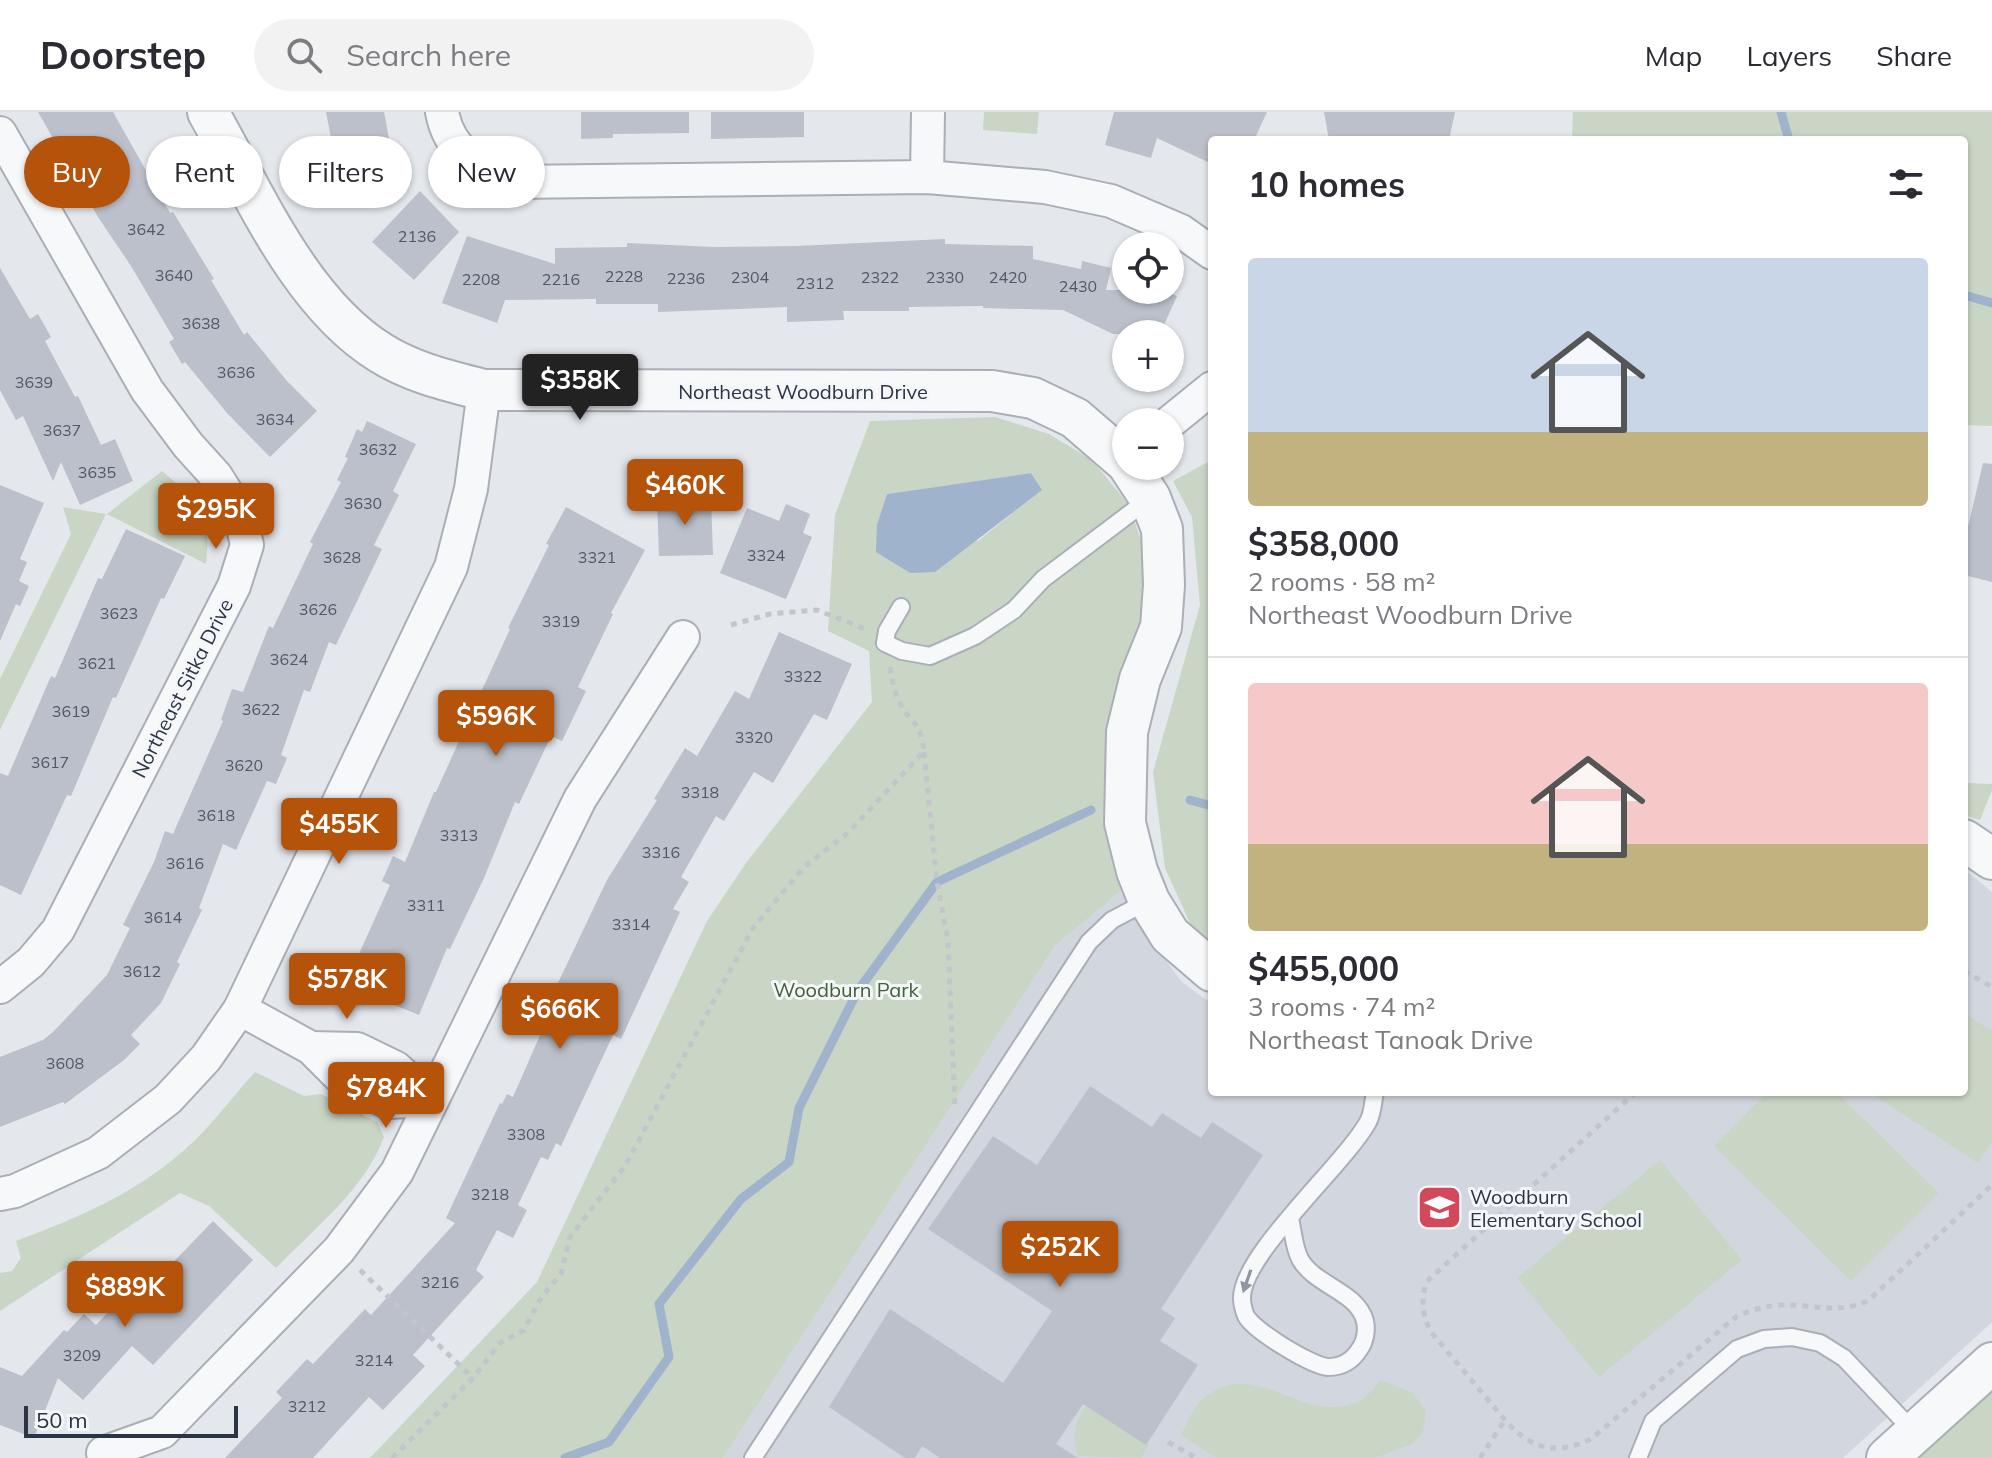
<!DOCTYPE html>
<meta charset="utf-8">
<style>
:root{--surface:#fff;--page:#f2f2f3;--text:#2b2b33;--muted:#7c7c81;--line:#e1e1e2;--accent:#b45309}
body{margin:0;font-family:Mulish,sans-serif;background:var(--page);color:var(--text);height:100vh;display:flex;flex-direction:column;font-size:30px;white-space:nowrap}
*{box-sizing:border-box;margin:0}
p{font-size:26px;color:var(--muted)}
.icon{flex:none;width:44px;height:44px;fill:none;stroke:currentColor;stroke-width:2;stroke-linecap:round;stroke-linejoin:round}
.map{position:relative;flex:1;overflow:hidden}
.sheet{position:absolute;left:1208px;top:24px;width:760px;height:960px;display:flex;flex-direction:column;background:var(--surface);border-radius:8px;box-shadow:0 2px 6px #0004}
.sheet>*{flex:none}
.banner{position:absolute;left:24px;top:24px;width:760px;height:72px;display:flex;gap:16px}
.buttons{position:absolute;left:1112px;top:120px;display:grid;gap:16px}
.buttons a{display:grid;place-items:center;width:72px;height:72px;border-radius:50%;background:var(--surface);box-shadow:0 2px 6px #0004;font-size:40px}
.scale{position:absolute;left:24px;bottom:20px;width:214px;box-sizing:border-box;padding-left:8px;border:4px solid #2b3445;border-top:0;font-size:22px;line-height:28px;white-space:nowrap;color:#2b3445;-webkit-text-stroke:6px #f4f6f9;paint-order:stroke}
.price{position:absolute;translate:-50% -68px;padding:0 18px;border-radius:8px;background:var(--accent);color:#fff;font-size:26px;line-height:52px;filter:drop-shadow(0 2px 4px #0008)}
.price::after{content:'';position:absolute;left:50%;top:48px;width:24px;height:18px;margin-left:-12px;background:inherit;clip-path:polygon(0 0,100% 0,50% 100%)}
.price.active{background:#222;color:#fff}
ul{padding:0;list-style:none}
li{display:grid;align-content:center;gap:16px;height:424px;padding:0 40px}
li+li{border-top:2px solid var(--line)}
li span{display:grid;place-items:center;height:248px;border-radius:8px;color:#555}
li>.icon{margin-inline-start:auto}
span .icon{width:144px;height:144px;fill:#fffc;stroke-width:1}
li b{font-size:34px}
h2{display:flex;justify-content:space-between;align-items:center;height:96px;padding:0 40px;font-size:34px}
.chip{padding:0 28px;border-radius:36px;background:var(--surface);box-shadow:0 2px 6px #0004;font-size:28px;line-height:72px}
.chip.active{background:var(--accent);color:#fff}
header{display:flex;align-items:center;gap:48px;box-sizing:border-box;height:112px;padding:0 40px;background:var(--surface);border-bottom:2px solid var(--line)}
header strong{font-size:38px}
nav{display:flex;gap:44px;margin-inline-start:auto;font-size:28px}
.search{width:560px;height:72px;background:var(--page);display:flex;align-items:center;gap:20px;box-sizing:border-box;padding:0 28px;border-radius:44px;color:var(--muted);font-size:30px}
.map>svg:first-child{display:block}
</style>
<header>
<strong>Doorstep</strong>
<div class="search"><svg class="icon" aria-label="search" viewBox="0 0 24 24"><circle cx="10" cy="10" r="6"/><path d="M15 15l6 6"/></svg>Search here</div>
<nav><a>Map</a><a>Layers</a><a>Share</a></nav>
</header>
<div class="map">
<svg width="1992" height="1346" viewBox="0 0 1992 1346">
<rect width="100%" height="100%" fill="#e4e7ec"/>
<!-- built -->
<polygon fill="#d2d6de" points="1964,757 1992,780 1992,1210 1843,1346 723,1346 1055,834 1123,777 1147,824 1182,870 1212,892 1212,980 1964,980"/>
<!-- green -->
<g fill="#c9d6c5" fill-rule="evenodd">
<polygon points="984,0 1039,0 1037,22 983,18"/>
<polygon points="1573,0 1992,0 1992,314 1964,313 1964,28 1572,28"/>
<path d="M995,305L1049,322L1092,348L1129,393L1147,447L1123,777L1055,834L723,1346H370L537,1170L707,809L746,751L872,590L869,539L828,519L835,403L870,309ZM1031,361L1041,378L978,429L887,382Z"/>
<polygon points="1208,350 1212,379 1212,833 1193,818 1165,756 1153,660 1200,493 1192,405 1173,369"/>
<path d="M162,359C199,391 212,399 206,452L107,402Z"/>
<polygon points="63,395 106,402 0,618 0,567 71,422"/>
<polygon points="1964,671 1992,672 1992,678 1980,708 1964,703"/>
<polygon points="1964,901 1992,919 1992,1030 1978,1051 1869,980 1964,980"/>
<path d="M255,960L304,984L321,982L377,1010L384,1025C365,1077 314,1117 276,1156L209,1094L180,1081L0,1199V1161L12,1159L21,1146L16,1129C81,1105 143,1078 193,1030C215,1009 234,983 255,960Z"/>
<polygon points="1767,980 1836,980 1939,1081 1851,1169 1714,1034"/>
<polygon points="1660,1048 1742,1148 1599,1265 1517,1166"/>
<polygon points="1992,1265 1992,1346 1910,1346"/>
<path d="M1381,1268L1413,1281L1426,1299L1423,1320L1412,1332L1375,1346H1216L1181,1323C1187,1312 1192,1298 1200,1290C1253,1238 1304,1317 1359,1289C1367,1285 1375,1275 1381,1268Z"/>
<path d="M1086,1293L1149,1333L1141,1346L1077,1344C1073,1323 1073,1311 1086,1293Z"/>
</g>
<!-- water -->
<polygon fill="#9fb4cc" points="1031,361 1042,378 935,460 910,461 876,440 877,413 887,382"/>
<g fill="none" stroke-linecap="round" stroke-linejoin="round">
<!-- stream -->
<g stroke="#9fb4cc" stroke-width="9">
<polyline points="1781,0 1789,28"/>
<polyline points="1964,183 1992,191"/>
<polyline points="1190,688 1212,694"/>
<polyline points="565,1346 609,1330 669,1245 659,1192 741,1087 789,1050 799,996 857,880 937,770 1091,698"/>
</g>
</g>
<!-- building -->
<g fill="#bbc0ca">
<polygon points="38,0 113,0 170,101 173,100 214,167 211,168 244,223 247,220 287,269 317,299 270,345 227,301 185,250 182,252 169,230 174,227 131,154 98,105"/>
<polygon points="326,0 384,0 389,27 409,74 357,94 333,36"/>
<polygon points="581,0 689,0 689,21 613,22 613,26 581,27"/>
<polygon points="711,0 804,0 804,25 711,27"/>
<polygon points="1114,0 1267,0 1254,28 1212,28 1212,52 1157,26 1151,46 1105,33"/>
<polygon points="1324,0 1455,0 1449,28 1329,28"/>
<polygon points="420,79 459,120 414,168 372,130"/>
<polygon points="467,124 555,152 555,136 627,135 627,131 714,135 796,134 945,127 945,132 1033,134 1033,147 1081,157 1082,149 1111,156 1106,178 1163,178 1177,184 1160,222 1113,222 1063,198 983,196 983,194 909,195 909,199 843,199 844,208 787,210 787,195 658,200 658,192 596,192 596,187 505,188 497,211 442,191"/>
<polygon points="0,156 30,207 38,202 51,225 45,229 75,285 78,284 101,333 115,327 133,369 80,393 61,350 53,369 23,304 16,308 0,278"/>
<polygon points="367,309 416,332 393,379 399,383 374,433 382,437 336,533 329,530 310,580 304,578 281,643 287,646 276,672 267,669 236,738 223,732 199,796 202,798 177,850 180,852 161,891 131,923 140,932 124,948 65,992 63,990 0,1015 0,945 43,928 54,919 107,863 130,816 123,813 154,750 165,719 173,722 223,609 221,608 232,577 243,580 269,514 273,516 313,432 310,430 341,370 337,368 348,346 345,345 357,317 362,320"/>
<polygon points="1983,351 1992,352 1992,470 1964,463 1964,432"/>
<polygon points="0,373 44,391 20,447 27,450 19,469 29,474 20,494 16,492 0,529"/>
<polygon points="711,386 713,443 659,444 657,387"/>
<polygon points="786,392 810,402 803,421 812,425 786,487 720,461 747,396 779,409"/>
<polygon points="566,395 645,438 611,501 613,502 578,575 586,579 562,629 551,624 519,692 515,690 484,766 450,837 447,836 419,903 345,873 390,773 382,769 393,744 405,750 434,680 436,680 460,627 452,624 463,601 470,604 510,517 508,516 549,433 546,432"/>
<polygon points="126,417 185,444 164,487 161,486 116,586 113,585 71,684 67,683 21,783 0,773 0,661 8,664 51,564 55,566 98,466 102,467"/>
<polygon points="779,520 852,552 827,608 814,602 773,671 754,660 724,709 716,704 681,765 689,770 673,797 680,800 621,927 613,923 561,1034 556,1031 548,1048 541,1045 518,1093 527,1098 513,1126 497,1118 476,1158 484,1165 413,1243 425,1254 383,1298 369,1285 313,1346 225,1346 282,1286 276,1280 307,1247 313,1252 365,1197 371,1203 455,1111 446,1106 500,991 502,992 507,982 513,985 552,896 547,894 607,768 657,688 654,687 685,636 697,644 735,579 749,587"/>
<polygon points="1090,974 1152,1015 1162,1001 1201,1026 1212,1010 1263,1043 1161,1197 1175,1206 1160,1229 1198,1253 1146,1333 1083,1292 1056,1332 1078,1346 940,1346 922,1334 915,1346 905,1346 829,1295 890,1197 1003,1271 1052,1199 928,1117 993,1024 1037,1053"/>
<polygon points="213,1109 253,1148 153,1253 132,1234 83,1288 58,1266 34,1326 0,1313 0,1255 22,1264 64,1218 67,1220 84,1202 96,1213 133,1173 140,1180 157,1162 159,1165"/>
</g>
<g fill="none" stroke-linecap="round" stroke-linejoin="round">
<defs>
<g id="service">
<polyline points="901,495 887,519 885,531 902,539 930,544 975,524 1014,498 1043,467 1149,387"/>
<path d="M1290,1106C1293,1119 1294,1136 1300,1147C1315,1174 1357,1179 1365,1209C1367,1219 1365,1230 1359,1238C1352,1249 1341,1255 1328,1255C1312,1254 1254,1219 1246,1204C1244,1200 1242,1191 1242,1187C1240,1144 1344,1053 1368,1010C1373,1001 1373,989 1375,980"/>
<polyline points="753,1346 1089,830 1112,808 1148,789"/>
<polyline points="1638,1346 1653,1309 1737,1237 1764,1227 1792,1225 1820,1231 1844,1246 1914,1320"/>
</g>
<g id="minor">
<path d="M442,0C449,40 479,56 513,70L927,65L1045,75L1111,89L1181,119L1212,141"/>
<polyline points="0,21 147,278 188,333 216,364 240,402 247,433 234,474 58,818 31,850 0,875"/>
<polyline points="927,65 928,0"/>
<polyline points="1170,310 1212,276"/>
<polyline points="240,897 311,936 343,968 388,990 432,988"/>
<polyline points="311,936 357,937 396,956 432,988"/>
<polyline points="0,1082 15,1079 98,1041 168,987 206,946 240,897 451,455 471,377 484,278"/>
<polyline points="103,1341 162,1320 339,1138 397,1060 580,687 683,525"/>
</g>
<g id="tertiary">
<path d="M208,0C254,81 300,191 381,241C413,261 449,269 484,278L992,279L1033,286L1075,306L1126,350"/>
<polyline points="1129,354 1150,386 1162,417 1164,473 1161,515 1140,567 1127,620 1125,711 1137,759 1149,789 1170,823 1212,859"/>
<polyline points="1964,728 1992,747"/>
<polyline points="1887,1346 1992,1251"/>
</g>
</defs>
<!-- service casing -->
<use href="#service" stroke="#a9aeb7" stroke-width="20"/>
<!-- minor casing -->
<use href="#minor" stroke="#a9aeb7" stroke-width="36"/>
<!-- tertiary casing -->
<use href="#tertiary" stroke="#a9aeb7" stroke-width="44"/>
<!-- path -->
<g stroke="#c2c5cb" stroke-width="5" stroke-dasharray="6 6" stroke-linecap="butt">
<polyline points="731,513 770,502 817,498 868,518"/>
<polyline points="924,640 937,770 948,829 955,996"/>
<polyline points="1964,859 1992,875"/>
<path d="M1636,980L1426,1170C1421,1190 1422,1202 1431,1220L1505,1308C1530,1337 1557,1344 1591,1327L1737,1204C1752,1198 1765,1194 1781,1193C1813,1192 1839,1203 1869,1188L1992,1073"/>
<polyline points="360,1158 473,1266"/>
<polyline points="1168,1330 1196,1346"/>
<path d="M392,1346L473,1266L500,1231L524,1218L541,1186L561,1162L570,1125L625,1054L753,816L804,755L848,721L924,639C920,608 914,616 901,593C894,581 892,568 890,555"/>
<polyline points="1480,1346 1505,1308"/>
</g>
<!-- service -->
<use href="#service" stroke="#f7f8fa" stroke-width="16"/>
<!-- minor -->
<use href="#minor" stroke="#f7f8fa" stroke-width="32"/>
<!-- tertiary -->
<use href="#tertiary" stroke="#f7f8fa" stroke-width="40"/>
</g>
<!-- one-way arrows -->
<defs><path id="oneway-solid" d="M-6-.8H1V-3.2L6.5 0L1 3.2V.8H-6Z" transform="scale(2)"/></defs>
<use fill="#9196a0" href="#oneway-solid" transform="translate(1247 1169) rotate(109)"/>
<!-- icons -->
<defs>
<symbol id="school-square" viewBox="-11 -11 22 22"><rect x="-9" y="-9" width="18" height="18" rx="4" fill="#d1495b" stroke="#f4f6f9"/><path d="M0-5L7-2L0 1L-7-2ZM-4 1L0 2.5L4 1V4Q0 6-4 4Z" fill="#fff"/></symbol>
</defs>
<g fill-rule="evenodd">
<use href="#school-square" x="1414" y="1070" width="51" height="51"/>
</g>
<g text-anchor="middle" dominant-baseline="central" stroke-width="6" stroke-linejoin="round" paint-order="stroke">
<!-- number labels -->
<g font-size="16" fill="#4f5766">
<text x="146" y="117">3642</text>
<text x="417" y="124">2136</text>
<text x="174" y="163">3640</text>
<text x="624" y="164">2228</text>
<text x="750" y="165">2304</text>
<text x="880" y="165">2322</text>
<text x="945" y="165">2330</text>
<text x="1008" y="165">2420</text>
<text x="686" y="166">2236</text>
<text x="481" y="167">2208</text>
<text x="561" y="167">2216</text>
<text x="815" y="171">2312</text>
<text x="1078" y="174">2430</text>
<text x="201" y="211">3638</text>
<text x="236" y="260">3636</text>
<text x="34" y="270">3639</text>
<text x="275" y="307">3634</text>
<text x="62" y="318">3637</text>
<text x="378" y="337">3632</text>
<text x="97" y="360">3635</text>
<text x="363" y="391">3630</text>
<text x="766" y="443">3324</text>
<text x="342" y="445">3628</text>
<text x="597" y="445">3321</text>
<text x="318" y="497">3626</text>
<text x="119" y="501">3623</text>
<text x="561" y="509">3319</text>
<text x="289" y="547">3624</text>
<text x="97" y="551">3621</text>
<text x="803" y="564">3322</text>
<text x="261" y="597">3622</text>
<text x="71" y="599">3619</text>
<text x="754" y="625">3320</text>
<text x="50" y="650">3617</text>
<text x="244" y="653">3620</text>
<text x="700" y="680">3318</text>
<text x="216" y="703">3618</text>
<text x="459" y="723">3313</text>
<text x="661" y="740">3316</text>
<text x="185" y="751">3616</text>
<text x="426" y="793">3311</text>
<text x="163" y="805">3614</text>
<text x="631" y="812">3314</text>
<text x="142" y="859">3612</text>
<text x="65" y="951">3608</text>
<text x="526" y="1022">3308</text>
<text x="490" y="1082">3218</text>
<text x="440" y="1170">3216</text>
<text x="82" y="1243">3209</text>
<text x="374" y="1248">3214</text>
<text x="307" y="1294">3212</text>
</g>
<!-- street labels -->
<g font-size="20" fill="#2b3445" stroke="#f4f6f9">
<text x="803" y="279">Northeast Woodburn Drive</text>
<text transform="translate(182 576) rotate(-63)">Northeast Sitka Drive</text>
</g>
<!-- park labels -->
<g font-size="20" fill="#3f6138" stroke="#f4f6f9">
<text x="846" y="877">Woodburn Park</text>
</g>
<!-- poi labels -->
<g font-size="20" fill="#2b3445" stroke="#f4f6f9" text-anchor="start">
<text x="1470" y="1084">Woodburn<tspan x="1470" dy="23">Elementary School</tspan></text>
</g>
</g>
</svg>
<div class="buttons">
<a><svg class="icon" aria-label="locate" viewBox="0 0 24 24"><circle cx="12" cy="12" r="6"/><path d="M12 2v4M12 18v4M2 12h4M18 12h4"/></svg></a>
<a>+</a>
<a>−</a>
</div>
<div class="scale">50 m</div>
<b class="price active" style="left:580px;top:310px">$358K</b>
<b class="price" style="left:685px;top:415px">$460K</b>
<b class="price" style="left:216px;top:439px">$295K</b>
<b class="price" style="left:496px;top:646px">$596K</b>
<b class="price" style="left:339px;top:754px">$455K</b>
<b class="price" style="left:347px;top:909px">$578K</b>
<b class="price" style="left:560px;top:939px">$666K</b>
<b class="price" style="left:386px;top:1018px">$784K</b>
<b class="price" style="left:1060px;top:1177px">$252K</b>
<b class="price" style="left:125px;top:1217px">$889K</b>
<div class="banner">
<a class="chip active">Buy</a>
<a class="chip">Rent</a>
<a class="chip">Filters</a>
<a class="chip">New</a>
</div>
<section class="sheet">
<h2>10 homes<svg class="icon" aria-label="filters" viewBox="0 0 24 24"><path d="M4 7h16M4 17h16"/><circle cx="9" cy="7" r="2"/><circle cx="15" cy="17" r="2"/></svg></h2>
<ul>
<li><span style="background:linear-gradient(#c9d6e8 70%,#c2b280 0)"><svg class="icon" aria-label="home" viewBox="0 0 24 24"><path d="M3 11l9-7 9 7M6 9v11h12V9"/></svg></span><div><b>$358,000</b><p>2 rooms · 58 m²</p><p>Northeast Woodburn Drive</p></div></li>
<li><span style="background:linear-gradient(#f6c9c9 65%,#c2b280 0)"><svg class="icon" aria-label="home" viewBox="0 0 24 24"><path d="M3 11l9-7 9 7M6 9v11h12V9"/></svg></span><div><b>$455,000</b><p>3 rooms · 74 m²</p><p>Northeast Tanoak Drive</p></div></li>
</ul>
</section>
</div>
